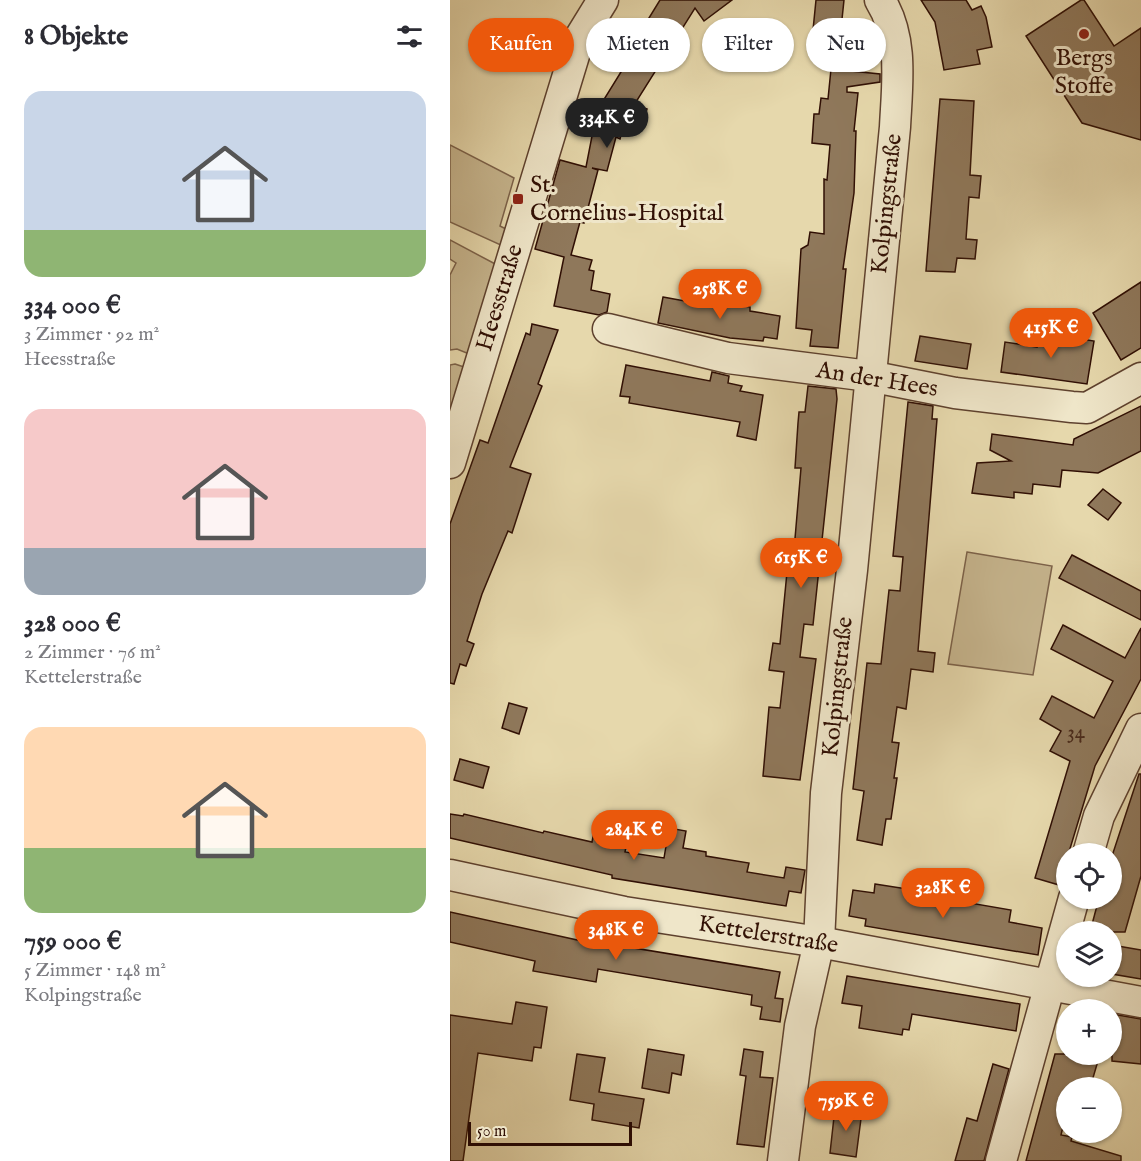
<!DOCTYPE html>
<html lang="de">
<meta charset="utf-8">
<style>
:root{--surface:#fff;--page:#f7f7f7;--text:#2b2b33;--muted:#7c7c81;--accent:#ea580c}
body{margin:0;font-family:"IM FELL English",serif;background:var(--page);color:var(--text);height:100vh;display:flex;flex-direction:column;font-size:22px;white-space:nowrap}
*{box-sizing:border-box;margin:0}
p{font-size:20px;color:var(--muted)}
.icon{flex:none;width:33px;height:33px;fill:none;stroke:currentColor;stroke-width:2;stroke-linecap:round;stroke-linejoin:round}
.map{position:relative;flex:1;overflow:hidden}
.sheet{display:flex;flex-direction:column;background:var(--surface);width:450px}
.sheet>*{flex:none}
.guide{position:absolute;left:18px;top:18px;width:570px;height:54px;display:flex;gap:12px}
.tools{position:absolute;left:606px;top:843px;display:grid;gap:12px}
.tools a{display:grid;place-items:center;width:66px;height:66px;border-radius:50%;background:var(--surface);box-shadow:0 2px 4px #0004;font-size:30px}
.scale{position:absolute;left:18px;bottom:15px;width:164px;box-sizing:border-box;padding-left:6px;border:3px solid #300f04;border-top:0;font-size:16px;line-height:21px;white-space:nowrap;color:#300f04;-webkit-text-stroke:4px #efe6c9;paint-order:stroke}
.price{position:absolute;translate:-50% -51px;padding:0 14px;border-radius:21px;background:var(--accent);color:#fff;font-size:20px;line-height:39px;filter:drop-shadow(0 2px 3px #0008)}
.price::after{content:'';position:absolute;left:50%;top:36px;width:18px;height:14px;margin-left:-9px;background:inherit;clip-path:polygon(0 0,100% 0,50% 100%)}
.price.current{background:#222;color:#fff}
ul{padding:0;list-style:none}
li{display:grid;align-content:center;gap:12px;height:318px;padding:0 24px}
li span{display:grid;place-items:center;height:186px;border-radius:18px;color:#555}
li>.icon{margin-inline-start:auto}
span .icon{width:108px;height:108px;fill:#fffc;stroke-width:1}
li b{font-size:26px}
h2{display:flex;justify-content:space-between;align-items:center;height:72px;padding:0 24px;font-size:26px}
.chip{padding:0 21px;border-radius:27px;background:var(--surface);box-shadow:0 2px 4px #0004;font-size:21px;line-height:54px}
.chip.current{background:var(--accent);color:#fff}
main{display:flex;flex:1;min-height:0}
.map>svg:first-child{display:block}
</style>
<main>
<section class="sheet">
<h2>8 Objekte<svg class="icon" aria-label="filters" viewBox="0 0 24 24"><path d="M4 7h16M4 17h16"/><circle cx="9" cy="7" r="2"/><circle cx="15" cy="17" r="2"/></svg></h2>
<ul>
<li><span style="background:linear-gradient(#c9d6e8 75%,#8fb573 0)"><svg class="icon" aria-label="home" viewBox="0 0 24 24"><path d="M3 11l9-7 9 7M6 9v11h12V9"/></svg></span><div><b>334 000 €</b><p>3 Zimmer · 92 m²</p><p>Heesstraße</p></div></li>
<li><span style="background:linear-gradient(#f6c9c9 75%,#9aa5b1 0)"><svg class="icon" aria-label="home" viewBox="0 0 24 24"><path d="M3 11l9-7 9 7M6 9v11h12V9"/></svg></span><div><b>328 000 €</b><p>2 Zimmer · 76 m²</p><p>Kettelerstraße</p></div></li>
<li><span style="background:linear-gradient(#ffd9b3 65%,#8fb573 0)"><svg class="icon" aria-label="home" viewBox="0 0 24 24"><path d="M3 11l9-7 9 7M6 9v11h12V9"/></svg></span><div><b>759 000 €</b><p>5 Zimmer · 148 m²</p><p>Kolpingstraße</p></div></li>
</ul>
</section>
<div class="map">
<svg width="691" height="1161" viewBox="0 0 691 1161">
<rect width="100%" height="100%" fill="#e6d8ac"/>
<filter id="stains"><feTurbulence type="fractalNoise" baseFrequency=".00333" numOctaves="4"/><feColorMatrix values="0 0 0 0 .2 0 0 0 0 .09 0 0 0 0 .02 0 0 0 .5 -.17"/></filter>
<radialGradient id="worn" r=".72"><stop offset=".6" stop-color="#630" stop-opacity="0"/><stop offset="1" stop-color="#630" stop-opacity=".3"/></radialGradient>
<!-- green -->
<g fill="#c7b68f" stroke="#7c624a" stroke-width="1.5">
<polygon points="0,145 64,178 50,226 58,230 55,247 0,222"/>
<polygon points="0,240 49,266 24,356 7,349 0,350 0,275 6,263 0,259"/>
<polygon points="5,364 20,369 0,428 0,365"/>
<polygon points="517,552 602,566 583,675 498,664"/>
</g>
<!-- building -->
<g fill="#8f785b" stroke="#300f04" stroke-width="1.5">
<polygon points="210,0 282,0 254,21 245,8 184,105 197,109 190,131 173,127 170,139 166,137 157,171 142,168 148,170 134,223 130,222 121,255 142,260 139,270 144,271 141,290 160,294 157,312 149,315 104,306 114,257 85,249 110,160 136,167 143,131 121,125 128,100 150,106 171,72 167,70"/>
<polygon points="366,0 394,0 389,48 373,46 374,31 363,30"/>
<polygon points="471,0 516,0 522,10 531,6 536,17 542,47 527,50 530,64 494,70 485,22"/>
<polygon points="631,0 634,0 664,46 691,28 691,140 632,123 576,36"/>
<polygon points="381,69 430,74 430,82 397,87 397,92 408,93 404,131 406,131 404,193 393,269 396,269 388,348 360,346 362,330 346,328 351,249 358,245 360,232 374,234 374,179 377,180 380,145 362,143 364,114 369,114 371,98 378,99"/>
<polygon points="490,99 524,101 520,175 531,176 529,198 519,197 516,239 527,240 525,259 507,258 505,272 476,271"/>
<polygon points="691,282 691,348 671,360 643,313"/>
<polygon points="213,297 262,306 264,300 300,307 300,311 330,316 327,339 314,337 313,341 280,338 208,323"/>
<polygon points="82,324 108,330 88,384 92,386 60,467 81,474 62,533 58,531 32,594 17,641 24,644 16,666 10,664 4,684 0,683 0,524 30,440 38,443 76,333 80,335"/>
<polygon points="601,334 644,341 637,384 551,372 555,342 587,347 587,341 600,344"/>
<polygon points="470,336 521,344 517,369 465,361"/>
<polygon points="176,365 260,381 262,372 279,376 278,383 292,386 290,391 313,395 306,440 287,436 290,422 179,403 180,397 170,396"/>
<polygon points="358,386 386,389 387,399 363,625 354,624 350,657 366,659 350,780 313,776 319,707 330,708 334,672 319,670 323,643 330,644 338,562 343,562 351,468 345,468 348,423 349,412 355,412"/>
<polygon points="458,402 483,406 482,419 487,419 468,651 485,653 483,672 461,669 456,709 447,707 442,742 449,743 444,778 447,778 441,819 436,819 432,845 407,840 414,791 403,789 417,663 431,664 439,590 450,591 453,557 443,556"/>
<polygon points="691,406 691,451 648,473 612,470 610,487 583,484 582,494 564,492 564,498 522,493 527,463 561,461 540,450 542,434 623,445 624,439"/>
<polygon points="653,489 671,503 658,520 638,505"/>
<polygon points="622,555 691,591 691,620 609,578"/>
<polygon points="613,625 675,658 691,628 691,679 645,766 609,885 585,878 620,761 600,751 611,731 590,719 602,696 644,718 663,681 601,649"/>
<polygon points="59,703 77,708 69,734 52,728"/>
<polygon points="10,759 39,767 33,788 4,780"/>
<polygon points="689,774 691,774 691,876 675,932 640,932 649,898 662,898 662,856"/>
<polygon points="0,814 13,816 14,814 93,833 94,831 142,842 144,832 171,838 169,845 176,847 175,852 214,858 219,828 236,831 233,848 256,852 256,856 299,863 297,872 334,878 336,867 355,870 351,893 339,891 336,906 162,878 162,875 0,838"/>
<polygon points="425,884 509,897 508,901 561,910 559,922 592,928 588,955 415,926 416,919 399,916 403,890 424,893"/>
<polygon points="0,912 141,943 141,941 330,972 325,998 333,999 330,1022 310,1019 312,1007 301,1005 302,995 148,969 146,982 83,971 85,961 0,942"/>
<polygon points="662,945 691,950 691,979 662,974"/>
<polygon points="397,976 570,1004 566,1031 462,1014 459,1030 453,1029 452,1035 409,1028 412,1006 392,1003"/>
<polygon points="66,1002 97,1007 91,1048 84,1047 82,1061 28,1053 13,1161 0,1161 0,1015 62,1024"/>
<polygon points="662,1014 691,1019 691,1064 662,1061"/>
<polygon points="198,1049 234,1055 231,1075 222,1073 219,1093 192,1088"/>
<polygon points="294,1049 313,1052 310,1077 323,1078 314,1147 287,1144 296,1076 290,1075"/>
<polygon points="127,1054 155,1058 149,1092 194,1099 189,1128 142,1120 144,1104 120,1100"/>
<polygon points="605,1054 650,1054 640,1088 616,1088 616,1114 611,1135 622,1137 621,1141 671,1156 671,1161 576,1161"/>
<polygon points="543,1064 559,1069 534,1161 505,1161 517,1118 527,1121"/>
<polygon points="385,1108 412,1111 406,1157 380,1153"/>
</g>
<g fill="none" stroke-linecap="round" stroke-linejoin="round">
<defs>
<g id="minor">
<polyline points="158,329 278,358 419,376 505,393 622,407 637,408 691,378"/>
<polyline points="0,463 129,39 153,0"/>
<polyline points="638,854 649,816 691,729"/>
<polyline points="0,875 174,912 369,942 691,1002"/>
<path d="M333,1161L350,1026L369,942L376,793L402,570L445,127C447,85 454,38 430,0"/>
<polyline points="551,1161 624,898"/>
</g>
</defs>
<!-- minor casing -->
<use href="#minor" stroke="#5e412e" stroke-width="33"/>
<!-- minor -->
<use href="#minor" stroke="#efe6c9" stroke-width="30"/>
</g>
<!-- markers -->
<g fill="#8f2418" stroke="#efe6c9" stroke-width="2">
<circle cx="634" cy="34" r="6"/>
<rect x="62" y="193" width="12" height="12" rx="3"/>
</g>
<g text-anchor="middle" dominant-baseline="central" stroke-width="6" stroke-linejoin="round" paint-order="stroke">
<!-- number labels -->
<g font-size="21" fill="#48291a">
<text x="626" y="732">34</text>
</g>
<!-- poi labels -->
<g font-size="24" fill="#300f04" stroke="#efe6c9">
<text x="634" y="58">Bergs<tspan x="634" dy="28">Stoffe</tspan></text>
<text x="80" y="185" text-anchor="start">St.<tspan x="80" dy="28">Cornelius-Hospital</tspan></text>
</g>
<!-- street labels -->
<g font-size="24" fill="#300f04" stroke="#efe6c9">
<text transform="translate(437 204) rotate(-84)">Kolpingstraße</text>
<text transform="translate(50 298) rotate(-73)">Heesstraße</text>
<text transform="translate(427 380) rotate(9)">An der Hees</text>
<text transform="translate(388 687) rotate(-84)">Kolpingstraße</text>
<text transform="translate(318 935) rotate(9)">Kettelerstraße</text>
</g>
</g>
<rect width="100%" height="100%" filter="url(#stains)"/>
<rect width="100%" height="100%" fill="url(#worn)"/>
</svg>
<div class="tools">
<a><svg class="icon" aria-label="locate" viewBox="0 0 24 24"><circle cx="12" cy="12" r="6"/><path d="M12 2v4M12 18v4M2 12h4M18 12h4"/></svg></a>
<a><svg class="icon" aria-label="layers" viewBox="0 0 24 24"><path d="M12 4l9 5-9 5-9-5zM3 14l9 5 9-5"/></svg></a>
<a>+</a>
<a>−</a>
</div>
<div class="scale">50 m</div>
<b class="price current" style="left:157px;top:149px">334K €</b>
<b class="price" style="left:270px;top:320px">258K €</b>
<b class="price" style="left:601px;top:359px">415K €</b>
<b class="price" style="left:351px;top:589px">615K €</b>
<b class="price" style="left:184px;top:861px">284K €</b>
<b class="price" style="left:493px;top:919px">328K €</b>
<b class="price" style="left:166px;top:961px">348K €</b>
<b class="price" style="left:396px;top:1132px">759K €</b>
<div class="guide">
<a class="chip current">Kaufen</a>
<a class="chip">Mieten</a>
<a class="chip">Filter</a>
<a class="chip">Neu</a>
</div>
</div>
</main>
